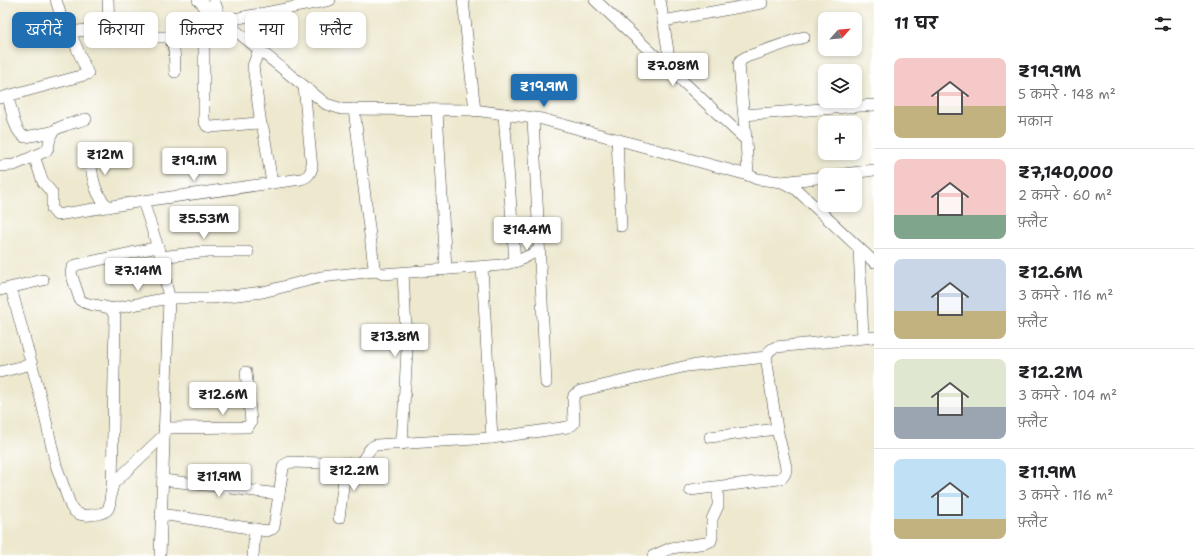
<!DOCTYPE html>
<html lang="hi">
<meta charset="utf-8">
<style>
:root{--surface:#fff;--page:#f2f2f2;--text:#202124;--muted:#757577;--line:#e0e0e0;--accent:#1f6fb2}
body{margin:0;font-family:"Shantell Sans","Playpen Sans Deva",sans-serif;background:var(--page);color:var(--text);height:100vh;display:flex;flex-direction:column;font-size:15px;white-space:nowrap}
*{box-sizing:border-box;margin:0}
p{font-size:13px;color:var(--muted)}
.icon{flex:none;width:22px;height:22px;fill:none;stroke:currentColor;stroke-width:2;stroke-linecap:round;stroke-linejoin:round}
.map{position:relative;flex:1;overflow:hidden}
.side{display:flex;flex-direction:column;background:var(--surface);width:320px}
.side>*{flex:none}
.guide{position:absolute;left:12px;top:12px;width:380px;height:36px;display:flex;gap:8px}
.needle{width:26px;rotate:63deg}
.buttons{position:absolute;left:818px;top:12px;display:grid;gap:8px}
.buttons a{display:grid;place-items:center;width:44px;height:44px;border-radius:8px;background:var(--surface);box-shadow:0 2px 6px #0003;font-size:20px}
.price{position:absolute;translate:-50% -34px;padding:0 9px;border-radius:4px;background:#fff;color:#222;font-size:13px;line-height:26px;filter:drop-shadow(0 1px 2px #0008)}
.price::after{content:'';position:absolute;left:50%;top:24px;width:12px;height:9px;margin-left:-6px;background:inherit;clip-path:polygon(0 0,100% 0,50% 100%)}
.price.selected{background:var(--accent);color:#fff}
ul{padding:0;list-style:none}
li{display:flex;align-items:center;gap:12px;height:100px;padding:0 20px}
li+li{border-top:1px solid var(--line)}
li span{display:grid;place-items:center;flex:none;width:112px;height:80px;border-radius:8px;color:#555}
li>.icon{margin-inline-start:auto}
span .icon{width:48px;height:48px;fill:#fffc;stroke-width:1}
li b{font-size:17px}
h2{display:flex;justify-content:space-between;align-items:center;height:48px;padding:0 20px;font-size:17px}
.chip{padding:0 14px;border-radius:8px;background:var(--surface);box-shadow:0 2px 6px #0003;font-size:14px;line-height:36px}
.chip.selected{background:var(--accent);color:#fff}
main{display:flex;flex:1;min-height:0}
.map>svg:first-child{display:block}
</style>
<main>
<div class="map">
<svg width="874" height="556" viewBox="0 0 874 556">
<rect width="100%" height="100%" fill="#fff"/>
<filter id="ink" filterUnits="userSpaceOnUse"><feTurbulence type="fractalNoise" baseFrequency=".025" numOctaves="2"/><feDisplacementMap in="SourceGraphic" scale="8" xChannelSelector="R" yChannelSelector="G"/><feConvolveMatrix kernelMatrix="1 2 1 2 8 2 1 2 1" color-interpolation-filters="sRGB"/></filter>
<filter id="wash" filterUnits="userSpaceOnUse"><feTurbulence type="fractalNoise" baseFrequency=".012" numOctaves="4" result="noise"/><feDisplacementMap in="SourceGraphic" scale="16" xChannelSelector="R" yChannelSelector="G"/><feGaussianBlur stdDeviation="0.9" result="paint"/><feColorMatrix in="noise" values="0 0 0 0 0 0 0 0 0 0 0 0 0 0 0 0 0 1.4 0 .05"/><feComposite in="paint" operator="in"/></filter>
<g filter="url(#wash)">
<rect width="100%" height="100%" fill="#ede8ce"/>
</g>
<g filter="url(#ink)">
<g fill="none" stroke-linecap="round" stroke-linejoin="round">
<defs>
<g id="minor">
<polyline points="56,0 64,26 70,32 110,27"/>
<path d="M108,0C109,13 106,34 121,37H167C177,43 174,62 175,72"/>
<polyline points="198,0 326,104 342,109 474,110 542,119 748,175 757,179 782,182 797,190 874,262"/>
<polyline points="214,0 220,17"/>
<polyline points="463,0 475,111"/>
<polyline points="595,0 746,140 748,175"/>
<polyline points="660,0 671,70"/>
<polyline points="204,4 204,120 207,126 211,127 258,123 261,125 263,128 272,183"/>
<polyline points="224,21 330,0"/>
<polyline points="663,21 762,3"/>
<polyline points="167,37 204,25"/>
<polyline points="259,49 253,66 261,125"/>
<path d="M8,96C11,107 14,133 25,137L52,132"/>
<polyline points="0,98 88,74 70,32"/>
<polyline points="354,109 374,267 376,271 383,274 502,265 518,261 539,250"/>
<polyline points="437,110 446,269"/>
<polyline points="504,114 515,262"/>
<polyline points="744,115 874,105"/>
<polyline points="533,118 546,383"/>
<polyline points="617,139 621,226"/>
<polyline points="746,140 739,64 741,60 746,57 804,37"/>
<path d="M89,154C92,172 93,195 109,207"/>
<path d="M34,156L43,182L52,193V209L57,215L143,201L301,179C308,177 310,174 312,168L304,86"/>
<path d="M0,166L14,165L46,151C51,145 48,139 52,133C56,126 78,122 86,119"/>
<polyline points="837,175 874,170"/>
<polyline points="782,182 825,177"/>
<polyline points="859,248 863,337"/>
<polyline points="161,257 201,252 248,252"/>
<polyline points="482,267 492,438"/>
<path d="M11,288L41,399L56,465L71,507C76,514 81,516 90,515C119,513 105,502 114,483L164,435"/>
<polyline points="0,290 43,280"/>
<polyline points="111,309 169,298 161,257 143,201"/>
<polyline points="0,372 32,364"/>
<polyline points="164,428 248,427 251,422 246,372"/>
<polyline points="710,437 777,429"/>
<polyline points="402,444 407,349 403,273"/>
<polyline points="163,480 279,494"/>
<path d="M112,488L115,317L111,309C101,304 89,307 80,300L71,273L72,268L76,265L158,247"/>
<path d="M690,490L779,479C785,477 786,473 786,467L777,429L766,357C768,352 770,349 776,347L874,337"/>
<path d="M161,514L267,531L272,529L274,527L283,468L284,465L290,462L357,464C367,461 366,448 376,445L492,438L568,427L572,425L574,423L573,400L574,395L580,391L687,366L766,357"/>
<polyline points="339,518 346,464"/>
<polyline points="160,556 169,298 212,298 263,292 321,277 376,271"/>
<polyline points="253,556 255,529"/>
<polyline points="653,556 671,548 706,543 711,541 712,537 712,519 718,506 718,487"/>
</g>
</defs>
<!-- minor casing -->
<use href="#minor" stroke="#484743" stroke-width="12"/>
<!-- minor -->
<use href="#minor" stroke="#fff" stroke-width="11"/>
</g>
</g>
</svg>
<div class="buttons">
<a><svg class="needle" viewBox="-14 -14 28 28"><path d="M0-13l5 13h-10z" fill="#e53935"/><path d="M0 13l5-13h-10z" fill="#757577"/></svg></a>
<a><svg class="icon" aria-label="layers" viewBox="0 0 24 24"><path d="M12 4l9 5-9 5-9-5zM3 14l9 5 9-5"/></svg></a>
<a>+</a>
<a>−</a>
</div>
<b class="price" style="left:673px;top:87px">₹7.08M</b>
<b class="price selected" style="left:544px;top:108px">₹19.9M</b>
<b class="price" style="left:105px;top:176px">₹12M</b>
<b class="price" style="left:194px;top:182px">₹19.1M</b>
<b class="price" style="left:204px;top:240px">₹5.53M</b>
<b class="price" style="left:527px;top:251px">₹14.4M</b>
<b class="price" style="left:138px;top:292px">₹7.14M</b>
<b class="price" style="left:395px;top:358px">₹13.8M</b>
<b class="price" style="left:223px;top:416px">₹12.6M</b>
<b class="price" style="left:354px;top:492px">₹12.2M</b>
<b class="price" style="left:219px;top:498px">₹11.9M</b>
<div class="guide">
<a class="chip selected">खरीदें</a>
<a class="chip">किराया</a>
<a class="chip">फ़िल्टर</a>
<a class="chip">नया</a>
<a class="chip">फ़्लैट</a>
</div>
</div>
<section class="side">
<h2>11 घर<svg class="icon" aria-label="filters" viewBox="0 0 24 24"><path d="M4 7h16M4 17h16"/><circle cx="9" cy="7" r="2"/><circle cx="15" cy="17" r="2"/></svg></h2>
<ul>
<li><span style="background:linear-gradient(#f6c9c9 60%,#c2b280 0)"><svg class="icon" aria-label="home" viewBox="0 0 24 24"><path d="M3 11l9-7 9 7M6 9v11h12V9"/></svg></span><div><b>₹19.9M</b><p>5 कमरे · 148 m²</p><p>मकान</p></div></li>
<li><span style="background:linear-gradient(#f6c9c9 70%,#7fa58c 0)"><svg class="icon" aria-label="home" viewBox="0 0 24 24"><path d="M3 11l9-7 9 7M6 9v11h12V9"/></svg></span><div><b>₹7,140,000</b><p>2 कमरे · 60 m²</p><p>फ़्लैट</p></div></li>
<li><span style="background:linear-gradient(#c9d6e8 65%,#c2b280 0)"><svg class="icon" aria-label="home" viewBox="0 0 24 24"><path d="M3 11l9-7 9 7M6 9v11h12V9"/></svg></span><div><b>₹12.6M</b><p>3 कमरे · 116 m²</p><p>फ़्लैट</p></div></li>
<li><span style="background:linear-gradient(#dfe7d0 60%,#9aa5b1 0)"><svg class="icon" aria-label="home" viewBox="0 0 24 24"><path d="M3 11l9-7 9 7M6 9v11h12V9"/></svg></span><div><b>₹12.2M</b><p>3 कमरे · 104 m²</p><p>फ़्लैट</p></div></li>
<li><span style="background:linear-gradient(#bfe0f5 75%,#c2b280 0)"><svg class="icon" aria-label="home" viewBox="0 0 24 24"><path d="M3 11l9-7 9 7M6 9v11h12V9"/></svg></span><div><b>₹11.9M</b><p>3 कमरे · 116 m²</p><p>फ़्लैट</p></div></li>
</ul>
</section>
</main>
